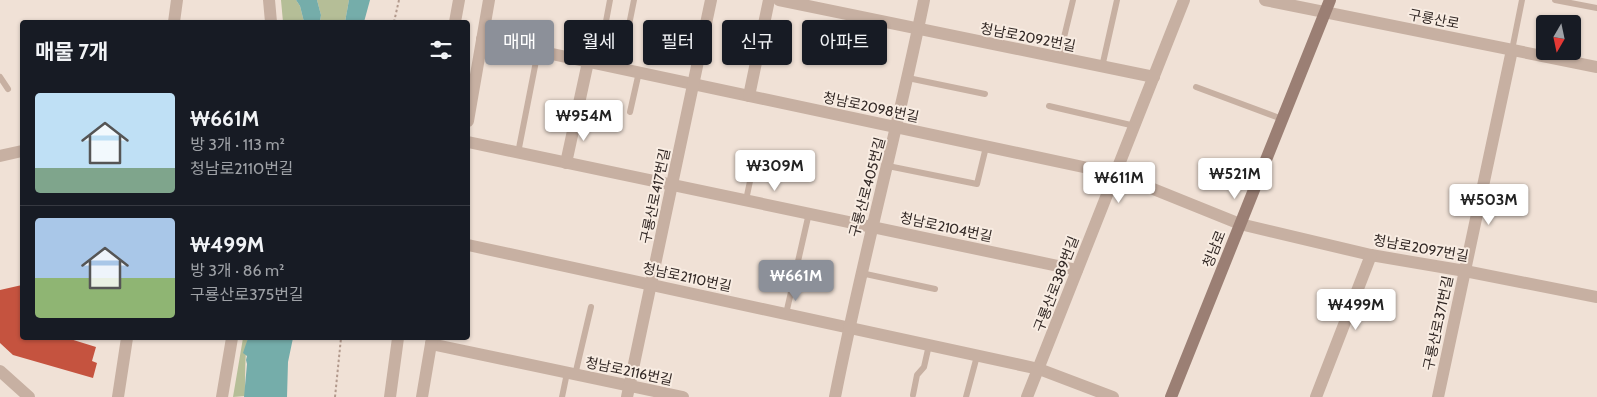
<!DOCTYPE html>
<html lang="ko">
<meta charset="utf-8">
<style>
:root{--surface:#171b24;--page:#242831;--text:#f1f3f6;--muted:#9ea1a6;--line:#363941;--accent:#8c9099}
body{margin:0;font-family:Cabin,"Noto Sans KR",sans-serif;background:var(--page);color:var(--text);height:100vh;display:flex;flex-direction:column;font-size:19px;white-space:nowrap}
*{box-sizing:border-box;margin:0}
p{font-size:16px;color:var(--muted)}
.icon{flex:none;width:28px;height:28px;fill:none;stroke:currentColor;stroke-width:2;stroke-linecap:round;stroke-linejoin:round}
.map{position:relative;flex:1;overflow:hidden}
.drawer{position:absolute;left:20px;top:20px;width:450px;height:320px;display:flex;flex-direction:column;background:var(--surface);border-radius:5px;box-shadow:0 1px 4px #0004}
.drawer>*{flex:none}
.hud{position:absolute;left:485px;top:20px;width:475px;height:45px;display:flex;gap:10px}
.needle{width:32px;rotate:189deg}
.fabs{position:absolute;left:1536px;top:15px;display:grid;gap:10px}
.fabs a{display:grid;place-items:center;width:45px;height:45px;border-radius:5px;background:var(--surface);box-shadow:0 1px 4px #0004;font-size:25px}
.price{position:absolute;translate:-50% -42px;padding:0 11px;border-radius:5px;background:#fff;color:#222;font-size:16px;line-height:32px;filter:drop-shadow(0 1px 2px #0008)}
.price::after{content:'';position:absolute;left:50%;top:30px;width:15px;height:11px;margin-left:-8px;background:inherit;clip-path:polygon(0 0,100% 0,50% 100%)}
.price.on{background:var(--accent);color:#fff}
ul{padding:0;list-style:none}
li{display:flex;align-items:center;gap:15px;height:125px;padding:0 15px}
li+li{border-top:1px solid var(--line)}
li span{display:grid;place-items:center;flex:none;width:140px;height:100px;border-radius:5px;color:#555}
li>.icon{margin-inline-start:auto}
span .icon{width:60px;height:60px;fill:#fffc;stroke-width:1}
li b{font-size:21px}
h2{display:flex;justify-content:space-between;align-items:center;height:60px;padding:0 15px;font-size:21px}
.chip{padding:0 18px;border-radius:5px;background:var(--surface);box-shadow:0 1px 4px #0004;font-size:18px;line-height:45px}
.chip.on{background:var(--accent);color:#fff}
.map>svg:first-child{display:block}
</style>
<div class="map">
<svg width="1597" height="397" viewBox="0 0 1597 397">
<rect width="100%" height="100%" fill="#f0e1d6"/>
<!-- green -->
<g fill="#b5be97">
<polygon points="281,0 296,0 300,6 304,22 283,22"/>
<polygon points="317,0 349,0 345,22 320,22 321,15"/>
<path d="M243,338H248C245,344 245,385 245,396L233,397Z"/>
</g>
<!-- water -->
<g fill="#75adaa">
<polygon points="296,0 317,0 321,15 320,22 304,22 300,6"/>
<polygon points="349,0 370,0 364,22 345,22"/>
<polygon points="248,338 293,338 288,362 287,397 244,397 247,364 246,360 247,356 243,353"/>
</g>
<!-- building -->
<polygon fill="#c5533f" points="22,285 22,338 67,338 96,347 92,361 97,363 93,378 13,355 0,343 0,290"/>
<g fill="none" stroke-linecap="round" stroke-linejoin="round">
<!-- path -->
<g stroke="#b39a8d" stroke-width="2" stroke-dasharray="2.5 2.5" stroke-linecap="butt">
<polyline points="394,22 399,0"/>
<polyline points="335,397 341,338"/>
</g>
<!-- service -->
<g stroke="#c7b0a2" stroke-width="6">
<polyline points="1555,0 1597,8"/>
<polyline points="629,25 634,0"/>
<polyline points="1512,50 1522,0"/>
<polyline points="1059,58 1073,0"/>
<polyline points="598,64 610,0"/>
<polyline points="1102,67 1117,0"/>
<polyline points="0,77 8,89"/>
<polyline points="908,78 985,94"/>
<polyline points="1196,87 1282,119"/>
<polyline points="1049,106 1135,126"/>
<polyline points="630,112 639,72"/>
<polyline points="518,153 538,51"/>
<polyline points="888,166 977,184 986,147"/>
<polyline points="746,200 756,153"/>
<polyline points="861,273 935,289"/>
<polyline points="786,314 809,213"/>
<polyline points="575,375 591,307"/>
<polyline points="913,395 917,375 924,367 929,345"/>
<polyline points="562,397 567,373"/>
<polyline points="966,397 977,356"/>
</g>
<!-- minor -->
<g stroke="#c7b0a2" stroke-width="12">
<polyline points="269,0 271,22"/>
<polyline points="779,0 1154,77"/>
<polyline points="482,39 1116,174 1240,224 1371,255 1465,271 1597,297"/>
<polyline points="749,96 769,0"/>
<polyline points="468,121 489,0"/>
<polyline points="468,142 1077,270"/>
<polyline points="0,156 22,151"/>
<polyline points="566,163 588,62"/>
<polyline points="468,245 1039,369 1113,397"/>
<polyline points="431,344 683,397"/>
<polyline points="0,371 29,397"/>
<polyline points="222,397 232,338"/>
<polyline points="422,397 432,338"/>
<polyline points="627,397 711,0"/>
<path d="M835,397C861,264 897,133 924,0"/>
<polyline points="1027,397 1184,0"/>
<polyline points="1316,397 1371,255"/>
<polyline points="1438,397 1512,50"/>
</g>
<!-- tertiary -->
<g stroke="#c7b0a2" stroke-width="12">
<polyline points="1265,0 1597,67"/>
<polyline points="174,22 177,0"/>
<polyline points="455,22 459,0"/>
<polyline points="118,397 127,338"/>
<polyline points="390,397 398,338"/>
</g>
<!-- secondary -->
<polyline stroke="#9b7f74" stroke-width="12" points="1171,397 1330,0"/>
</g>
<g text-anchor="middle" dominant-baseline="central" stroke-width="4" stroke-linejoin="round" paint-order="stroke">
<!-- street labels -->
<g font-size="14" fill="#322825" stroke="#f8ece2">
<text transform="translate(1434 19) rotate(11)">구룡산로</text>
<text transform="translate(1028 37) rotate(11)">청남로2092번길</text>
<text transform="translate(871 107) rotate(12)">청남로2098번길</text>
<text transform="translate(867 187) rotate(-75)">구룡산로405번길</text>
<text transform="translate(655 196) rotate(-78)">구룡산로417번길</text>
<text transform="translate(946 227) rotate(12)">청남로2104번길</text>
<text transform="translate(1421 248) rotate(10)">청남로2097번길</text>
<text transform="translate(1214 249) rotate(-68)">청남로</text>
<text transform="translate(687 277) rotate(12)">청남로2110번길</text>
<text transform="translate(1056 284) rotate(-69)">구룡산로389번길</text>
<text transform="translate(1438 323) rotate(-78)">구룡산로371번길</text>
<text transform="translate(629 371) rotate(12)">청남로2116번길</text>
</g>
</g>
</svg>
<div class="fabs">
<a><svg class="needle" viewBox="-14 -14 28 28"><path d="M0-13l5 13h-10z" fill="#e53935"/><path d="M0 13l5-13h-10z" fill="#9ea1a6"/></svg></a>
</div>
<b class="price" style="left:584px;top:142px">₩954M</b>
<b class="price" style="left:775px;top:192px">₩309M</b>
<b class="price" style="left:1235px;top:200px">₩521M</b>
<b class="price" style="left:1119px;top:204px">₩611M</b>
<b class="price" style="left:1489px;top:226px">₩503M</b>
<b class="price on" style="left:796px;top:302px">₩661M</b>
<b class="price" style="left:1356px;top:331px">₩499M</b>
<div class="hud">
<a class="chip on">매매</a>
<a class="chip">월세</a>
<a class="chip">필터</a>
<a class="chip">신규</a>
<a class="chip">아파트</a>
</div>
<section class="drawer">
<h2>매물 7개<svg class="icon" aria-label="filters" viewBox="0 0 24 24"><path d="M4 7h16M4 17h16"/><circle cx="9" cy="7" r="2"/><circle cx="15" cy="17" r="2"/></svg></h2>
<ul>
<li><span style="background:linear-gradient(#bfe0f5 75%,#7fa58c 0)"><svg class="icon" aria-label="home" viewBox="0 0 24 24"><path d="M3 11l9-7 9 7M6 9v11h12V9"/></svg></span><div><b>₩661M</b><p>방 3개 · 113 m²</p><p>청남로2110번길</p></div></li>
<li><span style="background:linear-gradient(#a9c7e8 60%,#8fb573 0)"><svg class="icon" aria-label="home" viewBox="0 0 24 24"><path d="M3 11l9-7 9 7M6 9v11h12V9"/></svg></span><div><b>₩499M</b><p>방 3개 · 86 m²</p><p>구룡산로375번길</p></div></li>
</ul>
</section>
</div>
